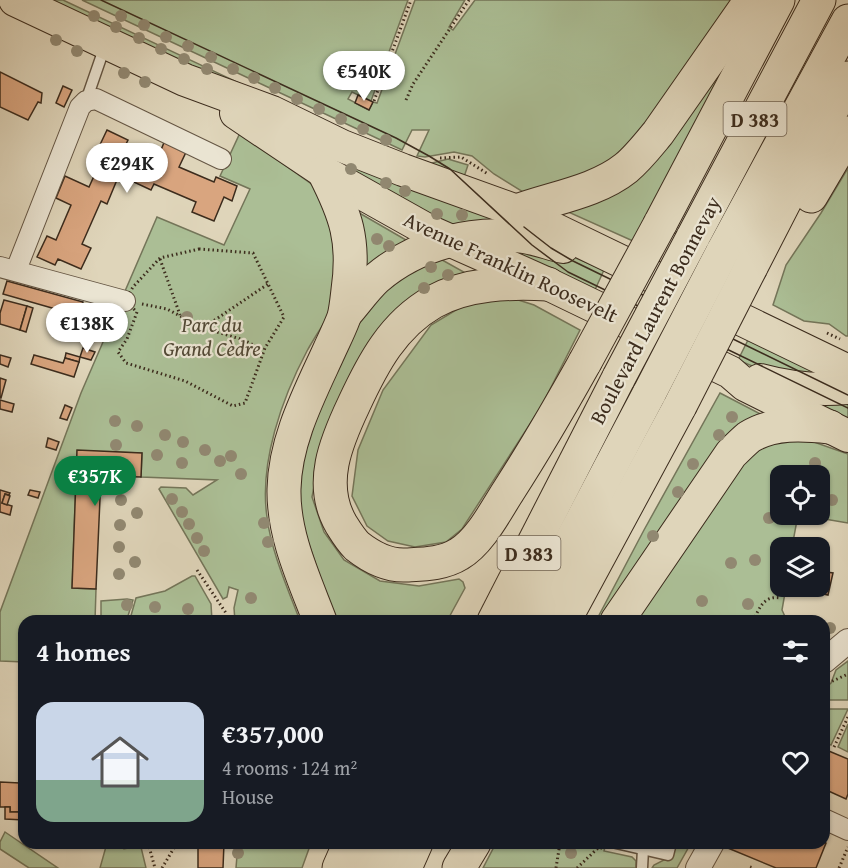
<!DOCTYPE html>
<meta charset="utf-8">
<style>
:root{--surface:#171b24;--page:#20242c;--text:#f1f3f6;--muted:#9ea1a6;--line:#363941;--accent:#0b8043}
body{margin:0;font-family:"Gentium Book Plus",serif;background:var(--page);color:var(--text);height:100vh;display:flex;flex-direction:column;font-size:22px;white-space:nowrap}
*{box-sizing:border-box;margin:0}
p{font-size:20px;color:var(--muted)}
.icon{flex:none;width:33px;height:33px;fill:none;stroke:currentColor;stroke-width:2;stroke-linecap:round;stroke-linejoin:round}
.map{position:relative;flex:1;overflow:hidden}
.sheet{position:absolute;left:18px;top:615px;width:812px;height:234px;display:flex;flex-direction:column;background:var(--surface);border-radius:18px;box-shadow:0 2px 4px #0004}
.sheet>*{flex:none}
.tools{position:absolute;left:770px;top:465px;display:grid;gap:12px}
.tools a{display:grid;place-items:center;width:60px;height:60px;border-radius:12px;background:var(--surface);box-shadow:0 2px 4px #0004;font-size:30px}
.price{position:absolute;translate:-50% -51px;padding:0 14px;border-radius:21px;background:#fff;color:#222;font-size:20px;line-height:39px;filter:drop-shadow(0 2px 3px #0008)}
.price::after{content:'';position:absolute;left:50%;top:36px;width:18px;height:14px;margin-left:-9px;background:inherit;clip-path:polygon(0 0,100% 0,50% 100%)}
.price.current{background:var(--accent);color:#fff}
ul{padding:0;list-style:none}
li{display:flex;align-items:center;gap:18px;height:150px;padding:0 18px}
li+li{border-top:2px solid var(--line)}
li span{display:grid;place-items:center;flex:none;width:168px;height:120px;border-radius:18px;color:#555}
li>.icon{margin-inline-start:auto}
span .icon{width:72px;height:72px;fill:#fffc;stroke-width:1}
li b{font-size:26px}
h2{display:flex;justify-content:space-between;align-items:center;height:72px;padding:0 18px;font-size:26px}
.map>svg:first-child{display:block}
</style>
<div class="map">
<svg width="848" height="868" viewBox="0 0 848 868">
<rect width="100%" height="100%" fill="#dfd5ba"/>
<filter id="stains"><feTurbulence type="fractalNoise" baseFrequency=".00333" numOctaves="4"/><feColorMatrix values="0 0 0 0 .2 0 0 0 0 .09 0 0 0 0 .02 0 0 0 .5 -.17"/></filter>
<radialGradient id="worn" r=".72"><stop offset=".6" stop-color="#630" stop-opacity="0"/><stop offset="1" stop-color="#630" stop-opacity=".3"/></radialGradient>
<!-- green -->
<g fill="#abbe95" stroke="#747559" stroke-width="1.5">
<polygon points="51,0 63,0 273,99 271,103"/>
<polygon points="82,0 408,0 371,101 352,92 348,99 369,110 373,102 377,103 415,0 465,0 449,27 453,30 475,0 740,0 620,164 523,192 494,174 472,156 454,152 425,157 417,156 429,130 412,130 402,150"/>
<polygon points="762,0 633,241 557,207 593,196"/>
<polygon points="273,122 487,209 507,228 455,234"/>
<path d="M240,133L317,188L345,273C339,288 333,305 326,319C320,330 313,340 307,351C282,398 259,463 267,517C271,551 288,589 300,621H235L234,608L238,590L229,587L227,597L223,599L159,489L161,487L186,488L193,495L217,480L141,477L142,453L77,451L72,588L96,589L95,621H24V662L0,661V612L81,393L157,217L224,245L250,189L220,176Z"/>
<polygon points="448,159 468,165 462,183 428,164"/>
<polygon points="848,168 848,336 846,336 829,324 804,321 773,305 786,265 821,213"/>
<polygon points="349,207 406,240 406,246 362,281"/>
<polygon points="490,241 569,255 604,270 594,292"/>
<polygon points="435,256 471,276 441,286 324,436 312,497 324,532 344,560 380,581 419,586 459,579 463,582 465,588 447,621 335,621 299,515 298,477 306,434 362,308 408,267"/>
<polygon points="509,297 534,305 580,330 541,407 462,529 446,542 415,547 388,541 367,526 352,496 358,450 383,390 431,325 466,304"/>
<polygon points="749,338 830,378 771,374 738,360"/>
<polygon points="720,393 772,420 606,621 596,621 644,530"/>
<polygon points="780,394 848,398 848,427"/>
<polygon points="762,437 814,442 848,454 848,523 801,515 819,514 819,476 780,476 780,514 798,515 792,547 780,548 780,586 786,587 782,610 787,621 628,621"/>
<polygon points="192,576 195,576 211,604 212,621 130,619 136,598 165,591"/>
<polygon points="127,599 133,600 127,619 101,618 101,601"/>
<polygon points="848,661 848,700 824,700 824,689 831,683 836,670"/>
<polygon points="824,709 848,709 831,745 824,742 824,732 827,725 824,724"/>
<polygon points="848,724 848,752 838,747"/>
<polygon points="5,832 58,868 29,868 0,849 0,842"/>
<polygon points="107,843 122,843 124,849 138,846 138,843 140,843 146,868 100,868"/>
<polygon points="238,843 311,843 302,868 236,868"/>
<polygon points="496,843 606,843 604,851 632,857 636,861 636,868 483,868"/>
<polygon points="672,843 691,843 677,868 652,868 654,865 666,859"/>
</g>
<!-- building -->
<g fill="#d9a57f" stroke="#3c2c1d" stroke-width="1.5">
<polygon points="0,72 42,93 41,103 38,102 28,120 0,107"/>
<polygon points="63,86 72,90 64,107 56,103"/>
<polygon points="358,95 373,102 369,110 355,103"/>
<polygon points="107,130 128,140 123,150 155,165 165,140 187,150 179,167 214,182 216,177 237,186 232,201 224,197 214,221 192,212 196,202 154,184 151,190 119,175 107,204 101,201 82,244 91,248 81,269 58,259 55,265 37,257 47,236 56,240 71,205 56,198 65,176 89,187 104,154 97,151"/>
<polygon points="7,281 83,302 80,316 3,294"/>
<polygon points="4,300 27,306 20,330 0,324 0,313"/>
<polygon points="27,306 33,308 26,332 20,330"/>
<polygon points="83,348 95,352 91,360 80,357"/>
<polygon points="66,353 80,357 79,362 65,358"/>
<polygon points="0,355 11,358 8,367 0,364"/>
<polygon points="34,355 63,363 65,358 79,362 74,377 31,364"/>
<polygon points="0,378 6,380 1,398 0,398"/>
<polygon points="0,400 14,404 12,412 0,409"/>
<polygon points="65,405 72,408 67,420 60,418"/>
<polygon points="48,438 59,442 56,450 46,447"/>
<polygon points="77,450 142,453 141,477 101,476 96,589 72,588"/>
<polygon points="0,490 10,493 9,495 5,494 2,503 12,506 10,515 0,512"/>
<polygon points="30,490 40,492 38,498 28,495"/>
<polygon points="5,494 10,496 7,505 2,503"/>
<polygon points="798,542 827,548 824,563 828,564 826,572 833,573 828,595 801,589 799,596 784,592 786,586 819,586 819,548 797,548"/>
<polygon points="24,710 24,812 10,812 10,807 0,807 0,782 20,783"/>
<polygon points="824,749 848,759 848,794 846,799 824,789"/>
<polygon points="5,807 10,807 10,812 24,812 24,820 5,819"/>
<polygon points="824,842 826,843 816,868 776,868 723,846 724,843"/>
<polygon points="198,843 224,843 223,868 198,868"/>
</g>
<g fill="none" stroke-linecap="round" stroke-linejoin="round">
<defs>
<g id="service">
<polyline points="86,101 105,46"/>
<polyline points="616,843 668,855 671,843"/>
<polyline points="642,868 643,849"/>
</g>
<g id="minor">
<polyline points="0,267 125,301"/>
<polyline points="16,270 80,107 86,101 96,99 221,159"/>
<polyline points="824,819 848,830"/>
</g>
<g id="tertiary">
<polyline points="824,661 848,641"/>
<polyline points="698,868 712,843"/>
</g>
<g id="primary">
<polyline points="15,0 185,80 272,112 342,146 403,170 517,211 848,371"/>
<polyline points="236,113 324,172 431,232 548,284 730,372 745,385 848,436"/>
<path d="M344,316C355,304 365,289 377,278C417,244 472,230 523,237C537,239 550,244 563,247"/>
<path d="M760,380C789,388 817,391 848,388"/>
</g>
<g id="trunk">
<polyline points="811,196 848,133"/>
<path d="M517,211C552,198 596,192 626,168C638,158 648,145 658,133L751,0"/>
<polyline points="660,224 778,0"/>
<polyline points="692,239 819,0"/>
<polyline points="722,253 848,21"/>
<polyline points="751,267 848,78"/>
<path d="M548,284C510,282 467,283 433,302C393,325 373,363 354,404C336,442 318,484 341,524C346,532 350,539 357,546C371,557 388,566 406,565C424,564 443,564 459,554C480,542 496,510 509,490C536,448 561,405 585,362"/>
<path d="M320,621C304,579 283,535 284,489C285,440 309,395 329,351C334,340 340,328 344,317C346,309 347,299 348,290C355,241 346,215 324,172"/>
<polyline points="494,621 619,377"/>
<polyline points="529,621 650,392"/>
<polyline points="564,621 680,406"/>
<path d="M617,621L731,454C737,448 743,442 749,437C773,422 803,424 830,427"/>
<polyline points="339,868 350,843"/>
<polyline points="372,868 382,843"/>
<polyline points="405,868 416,843"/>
<polyline points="459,868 474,843"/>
</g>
</defs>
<!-- service casing -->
<use href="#service" stroke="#655644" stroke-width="13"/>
<!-- minor casing -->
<use href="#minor" stroke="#655644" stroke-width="22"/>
<!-- tertiary casing -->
<use href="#tertiary" stroke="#655644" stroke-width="26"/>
<!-- primary casing -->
<use href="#primary" stroke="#3c2c1d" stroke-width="34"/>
<!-- trunk casing -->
<use href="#trunk" stroke="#3c2c1d" stroke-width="35"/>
<!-- path -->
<g stroke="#3c2c1d" stroke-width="3" stroke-dasharray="1.5 3" stroke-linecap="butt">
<polyline points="406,100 413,84 469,0"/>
<polyline points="374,101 411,0"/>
<polyline points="440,158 461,157 488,174"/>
<polygon points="199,249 253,253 284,317 265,348 245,403 233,406 185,381 126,363 118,352 127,339 137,312 125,301 133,287 160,258"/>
<polyline points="160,259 180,315"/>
<polyline points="142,304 167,309 203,328 244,340 257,347 264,348"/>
<polyline points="203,328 268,284"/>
<polyline points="827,333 840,339"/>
<polyline points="197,570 226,613 227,621"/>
<path d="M753,621C760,607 764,595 781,598"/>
<polyline points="824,685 848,674"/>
<polyline points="834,747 848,717"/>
<polyline points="148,843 155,868"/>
<polyline points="750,867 753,868"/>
<polyline points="162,868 177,843"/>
<polyline points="556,868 560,843"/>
<polyline points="577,868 598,848 603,848"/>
<polyline points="839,868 848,847"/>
</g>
<!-- service -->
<use href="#service" stroke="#eae4d2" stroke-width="10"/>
<!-- minor -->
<use href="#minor" stroke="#eae4d2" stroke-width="20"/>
<!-- tertiary -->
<use href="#tertiary" stroke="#eae4d2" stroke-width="24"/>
<!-- primary -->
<use href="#primary" stroke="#dfd5ba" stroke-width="32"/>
<!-- trunk -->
<use href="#trunk" stroke="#dfd5ba" stroke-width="33"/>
<!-- tram -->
<g stroke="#3c2c1d" stroke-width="1.5">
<polyline points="101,0 396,138 429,156 450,169 532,245 568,272 848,408"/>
<polyline points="524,227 551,248 573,261 848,395"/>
</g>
<defs>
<g id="trunk-bridge">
<polyline points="585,362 660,224"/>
<polyline points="619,377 692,239"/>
<polyline points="650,392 722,253"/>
<polyline points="680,406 751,267"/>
</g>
</defs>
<!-- trunk-bridge casing -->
<use href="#trunk-bridge" stroke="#3c2c1d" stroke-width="35" stroke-linecap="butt"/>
<!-- trunk-bridge -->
<use href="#trunk-bridge" stroke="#dfd5ba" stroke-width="33"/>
</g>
<!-- trees -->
<g fill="#918871">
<circle cx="94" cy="16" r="6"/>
<circle cx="121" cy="16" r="6"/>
<circle cx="144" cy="25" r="6"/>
<circle cx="116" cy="27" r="6"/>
<circle cx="166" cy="37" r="6"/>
<circle cx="139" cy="38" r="6"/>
<circle cx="56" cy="40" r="6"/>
<circle cx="188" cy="46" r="6"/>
<circle cx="161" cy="49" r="6"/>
<circle cx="77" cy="51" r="6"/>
<circle cx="211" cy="57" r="6"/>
<circle cx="184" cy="59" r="6"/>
<circle cx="207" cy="69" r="6"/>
<circle cx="233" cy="69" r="6"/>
<circle cx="124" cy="73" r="6"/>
<circle cx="254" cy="78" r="6"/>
<circle cx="145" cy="82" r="6"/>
<circle cx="275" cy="88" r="6"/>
<circle cx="297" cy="99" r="6"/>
<circle cx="319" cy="109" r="6"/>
<circle cx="341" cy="119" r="6"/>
<circle cx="363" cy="129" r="6"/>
<circle cx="386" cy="140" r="6"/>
<circle cx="351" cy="169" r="6"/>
<circle cx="386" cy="183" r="6"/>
<circle cx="405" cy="191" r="6"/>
<circle cx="437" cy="214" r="6"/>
<circle cx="462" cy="215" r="6"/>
<circle cx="377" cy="239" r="6"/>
<circle cx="389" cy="246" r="6"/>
<circle cx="431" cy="267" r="6"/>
<circle cx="448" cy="275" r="6"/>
<circle cx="424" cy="288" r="6"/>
<circle cx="187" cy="317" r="6"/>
<circle cx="732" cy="417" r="6"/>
<circle cx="115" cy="421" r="6"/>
<circle cx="137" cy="426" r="6"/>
<circle cx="165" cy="435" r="6"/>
<circle cx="719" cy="435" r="6"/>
<circle cx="183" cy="442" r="6"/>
<circle cx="116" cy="445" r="6"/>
<circle cx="205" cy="450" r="6"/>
<circle cx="157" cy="455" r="6"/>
<circle cx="231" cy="456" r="6"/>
<circle cx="220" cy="461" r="6"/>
<circle cx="182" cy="463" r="6"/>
<circle cx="815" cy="463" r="6"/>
<circle cx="693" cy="464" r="6"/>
<circle cx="241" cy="474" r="6"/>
<circle cx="678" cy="492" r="6"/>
<circle cx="172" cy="499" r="6"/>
<circle cx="121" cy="500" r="6"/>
<circle cx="832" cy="500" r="6"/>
<circle cx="182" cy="512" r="6"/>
<circle cx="137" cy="513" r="6"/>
<circle cx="769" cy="518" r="6"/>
<circle cx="264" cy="523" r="6"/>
<circle cx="189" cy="524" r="6"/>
<circle cx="120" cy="525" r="6"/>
<circle cx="653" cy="536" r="6"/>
<circle cx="197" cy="538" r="6"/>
<circle cx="268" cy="542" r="6"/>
<circle cx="119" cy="547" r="6"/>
<circle cx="204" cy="551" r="6"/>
<circle cx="755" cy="560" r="6"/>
<circle cx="135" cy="562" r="6"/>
<circle cx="731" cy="563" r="6"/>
<circle cx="119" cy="574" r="6"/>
<circle cx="251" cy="598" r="6"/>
<circle cx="702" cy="601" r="6"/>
<circle cx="748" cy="604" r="6"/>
<circle cx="127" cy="605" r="6"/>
<circle cx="155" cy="607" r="6"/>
<circle cx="188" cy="609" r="6"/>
<circle cx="830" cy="628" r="6"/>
<circle cx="238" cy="853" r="6"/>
<circle cx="571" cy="853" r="6"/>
</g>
<g text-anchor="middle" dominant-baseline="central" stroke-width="4.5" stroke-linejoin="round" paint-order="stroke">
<!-- shield labels -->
<g fill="#eae4d2" stroke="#706353" stroke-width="1.5">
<rect x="723.5" y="102" width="63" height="34" rx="4.5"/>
<rect x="497.5" y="536" width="63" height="34" rx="4.5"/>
</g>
<g font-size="20" font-weight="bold" fill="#3c2c1d">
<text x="755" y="119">D 383</text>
<text x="529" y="553">D 383</text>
</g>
<!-- street labels -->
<g font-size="21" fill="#3c2c1d" stroke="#eae4d2">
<text transform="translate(511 267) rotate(25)">Avenue Franklin Roosevelt</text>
<text transform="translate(655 310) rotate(-62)">Boulevard Laurent Bonnevay</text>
</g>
<!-- park labels -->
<g font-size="21" font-style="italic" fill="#524935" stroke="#eae4d2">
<text x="212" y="324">Parc du<tspan x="212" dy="24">Grand Cèdre</tspan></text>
</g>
</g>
<rect width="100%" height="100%" filter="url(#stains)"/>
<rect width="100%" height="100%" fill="url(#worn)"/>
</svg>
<div class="tools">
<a><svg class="icon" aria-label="locate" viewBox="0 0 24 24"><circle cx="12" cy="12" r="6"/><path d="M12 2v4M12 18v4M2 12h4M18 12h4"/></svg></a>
<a><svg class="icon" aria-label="layers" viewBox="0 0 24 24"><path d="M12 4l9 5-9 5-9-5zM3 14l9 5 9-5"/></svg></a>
</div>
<b class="price" style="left:364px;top:102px">€540K</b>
<b class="price" style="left:127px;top:194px">€294K</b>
<b class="price" style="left:87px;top:354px">€138K</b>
<b class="price current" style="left:95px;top:507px">€357K</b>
<section class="sheet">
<h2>4 homes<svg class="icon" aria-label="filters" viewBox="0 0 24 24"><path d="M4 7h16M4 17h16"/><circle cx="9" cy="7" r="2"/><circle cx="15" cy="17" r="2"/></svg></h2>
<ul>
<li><span style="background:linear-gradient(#c9d6e8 65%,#7fa58c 0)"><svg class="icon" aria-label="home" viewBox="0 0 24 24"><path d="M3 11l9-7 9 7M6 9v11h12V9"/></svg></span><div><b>€357,000</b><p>4 rooms · 124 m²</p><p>House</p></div><svg class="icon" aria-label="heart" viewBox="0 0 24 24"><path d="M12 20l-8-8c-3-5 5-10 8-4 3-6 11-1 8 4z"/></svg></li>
</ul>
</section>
</div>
